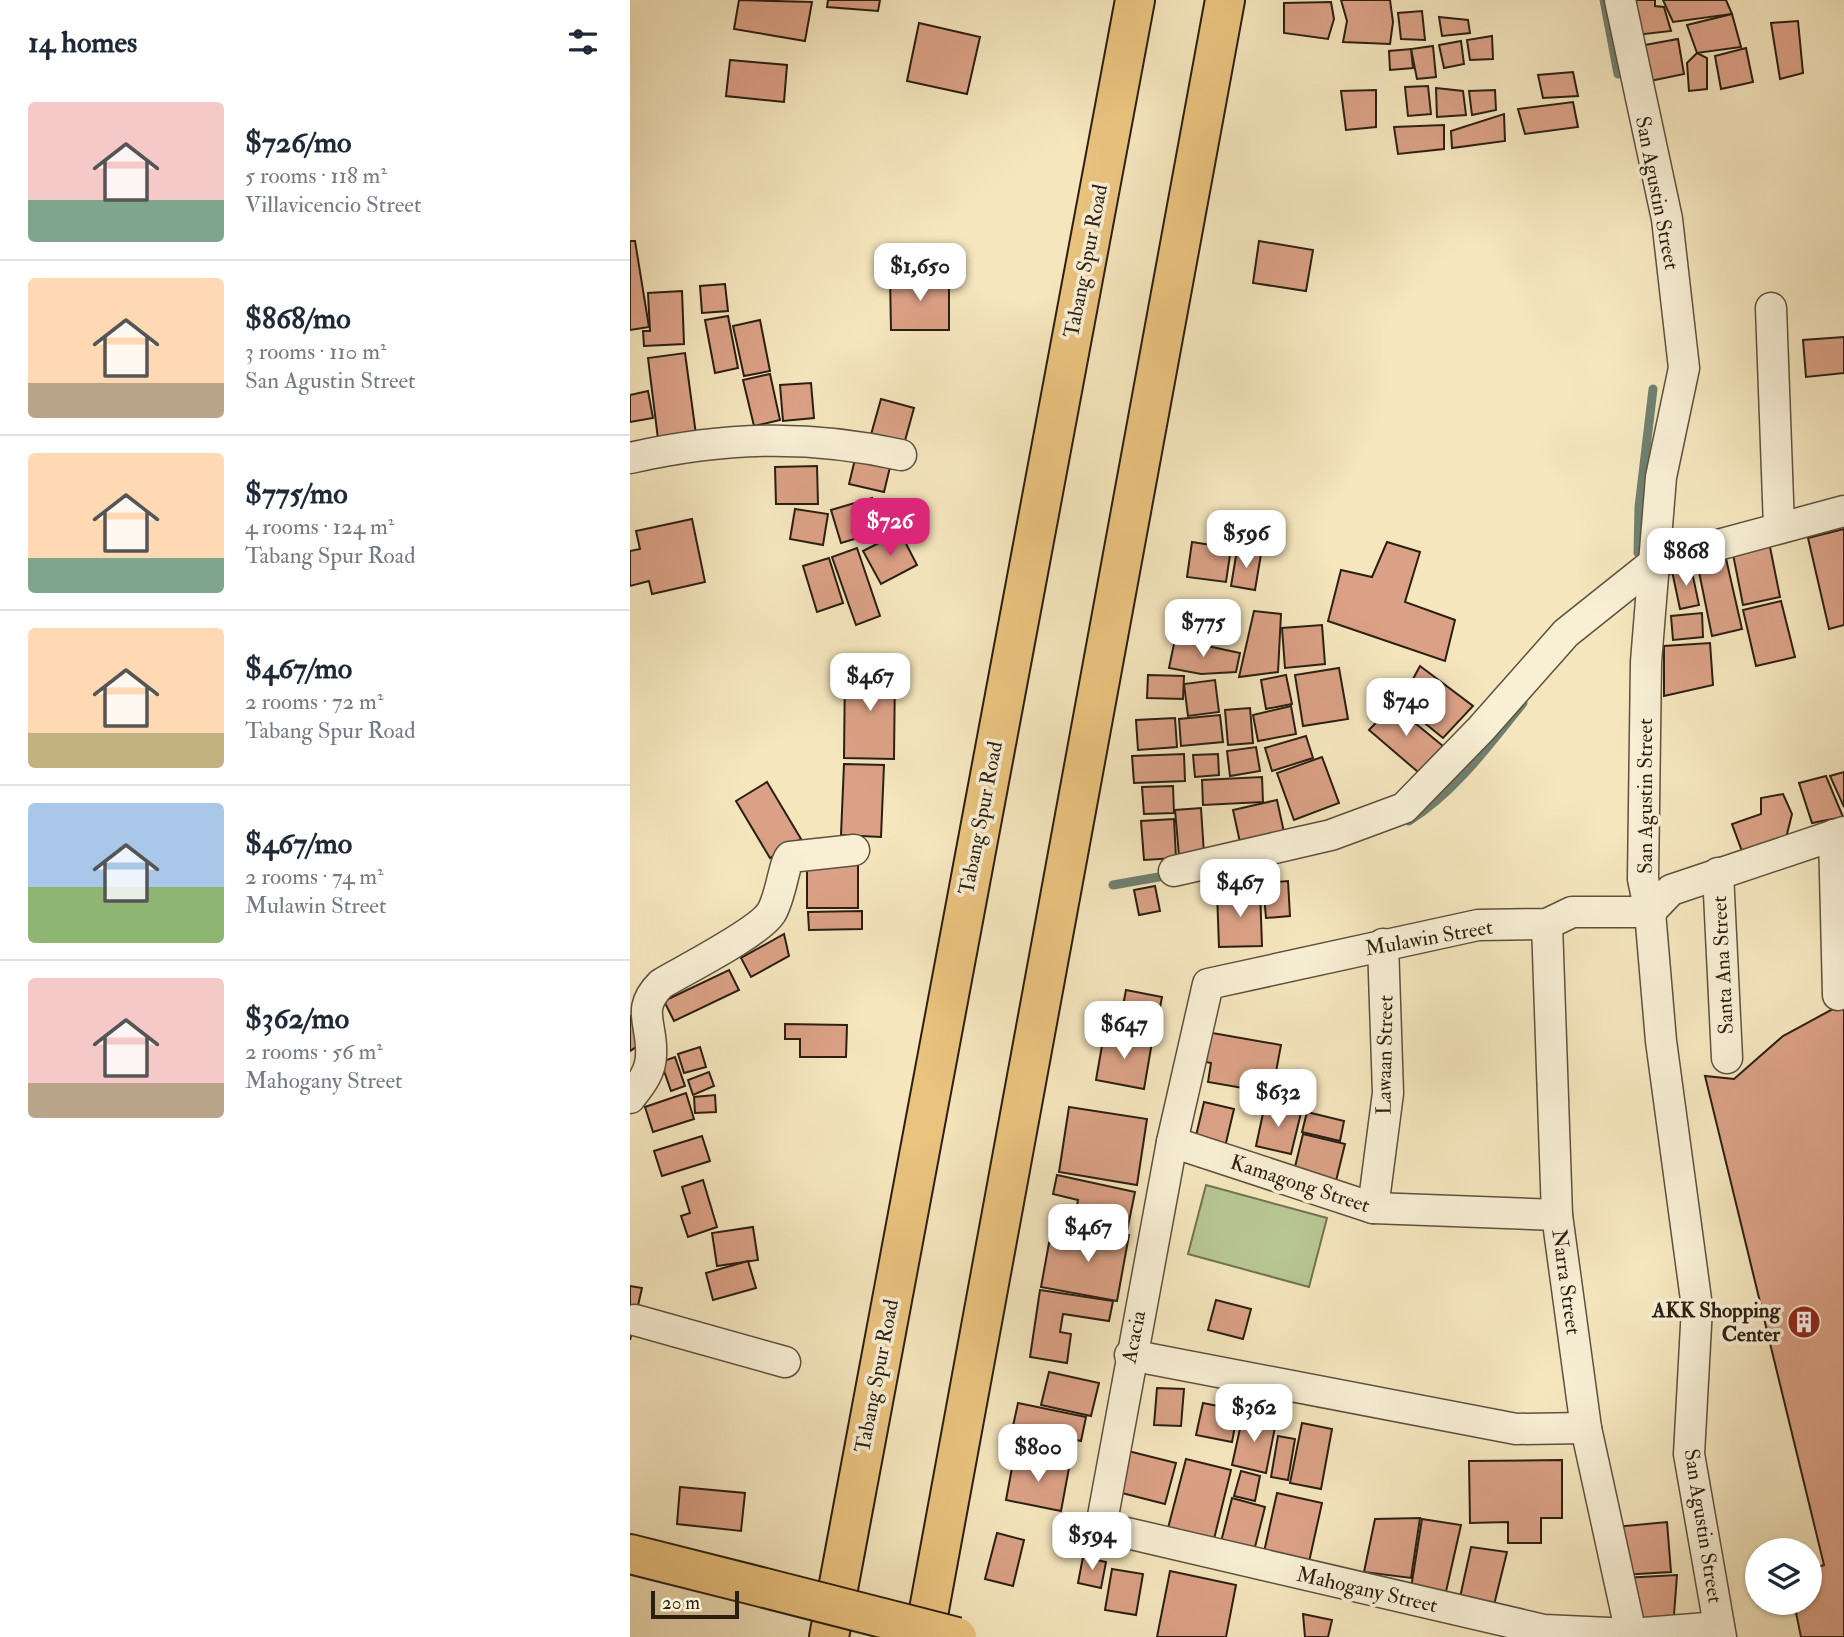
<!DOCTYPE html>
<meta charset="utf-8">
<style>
:root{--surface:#fff;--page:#f2f2f3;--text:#1f2937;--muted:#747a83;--line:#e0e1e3;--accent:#db2777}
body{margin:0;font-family:"IM FELL Double Pica",serif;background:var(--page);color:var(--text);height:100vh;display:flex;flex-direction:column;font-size:26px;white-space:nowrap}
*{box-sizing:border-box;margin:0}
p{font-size:23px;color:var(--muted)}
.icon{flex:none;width:38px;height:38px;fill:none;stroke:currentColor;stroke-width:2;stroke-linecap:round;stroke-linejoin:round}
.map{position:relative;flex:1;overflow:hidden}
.drawer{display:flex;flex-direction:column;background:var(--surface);width:630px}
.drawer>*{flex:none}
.controls{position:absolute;left:1115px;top:1538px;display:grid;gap:14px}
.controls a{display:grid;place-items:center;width:77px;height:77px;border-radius:50%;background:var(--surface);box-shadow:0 2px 5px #0004;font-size:35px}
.scale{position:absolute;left:21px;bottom:18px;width:88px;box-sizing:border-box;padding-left:7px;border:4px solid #2b1f12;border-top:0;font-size:19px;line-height:24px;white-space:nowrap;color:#2b1f12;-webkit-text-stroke:5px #f8efd5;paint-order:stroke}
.price{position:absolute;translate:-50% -60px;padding:0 16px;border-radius:14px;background:#fff;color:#222;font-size:23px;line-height:46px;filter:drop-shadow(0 2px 4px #0008)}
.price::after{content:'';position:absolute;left:50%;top:42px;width:21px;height:16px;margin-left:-10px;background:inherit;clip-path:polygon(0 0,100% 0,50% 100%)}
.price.active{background:var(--accent);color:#fff}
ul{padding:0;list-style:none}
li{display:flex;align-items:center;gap:21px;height:175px;padding:0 28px}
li+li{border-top:2px solid var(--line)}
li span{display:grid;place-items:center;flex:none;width:196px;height:140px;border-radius:7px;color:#555}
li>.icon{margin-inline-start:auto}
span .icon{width:84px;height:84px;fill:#fffc;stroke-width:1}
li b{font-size:30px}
h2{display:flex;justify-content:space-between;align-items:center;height:84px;padding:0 28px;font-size:30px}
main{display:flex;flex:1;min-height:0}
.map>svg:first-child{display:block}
</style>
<main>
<section class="drawer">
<h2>14 homes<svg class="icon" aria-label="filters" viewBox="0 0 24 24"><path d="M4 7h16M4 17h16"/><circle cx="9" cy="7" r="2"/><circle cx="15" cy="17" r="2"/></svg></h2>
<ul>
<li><span style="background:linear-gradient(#f6c9c9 70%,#7fa58c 0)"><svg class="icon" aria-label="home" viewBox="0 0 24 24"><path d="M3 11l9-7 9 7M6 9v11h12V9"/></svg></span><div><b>$726/mo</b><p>5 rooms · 118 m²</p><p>Villavicencio Street</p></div></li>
<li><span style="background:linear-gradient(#ffd9b3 75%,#b9a48a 0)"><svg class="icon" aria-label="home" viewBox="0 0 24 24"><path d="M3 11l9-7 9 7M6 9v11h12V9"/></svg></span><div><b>$868/mo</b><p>3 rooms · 110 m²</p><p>San Agustin Street</p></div></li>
<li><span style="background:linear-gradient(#ffd9b3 75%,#7fa58c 0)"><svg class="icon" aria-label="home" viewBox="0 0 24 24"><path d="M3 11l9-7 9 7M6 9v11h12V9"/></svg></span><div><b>$775/mo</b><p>4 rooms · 124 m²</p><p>Tabang Spur Road</p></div></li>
<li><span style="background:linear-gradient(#ffd9b3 75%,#c2b280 0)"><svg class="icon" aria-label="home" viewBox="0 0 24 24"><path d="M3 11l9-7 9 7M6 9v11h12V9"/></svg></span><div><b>$467/mo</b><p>2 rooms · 72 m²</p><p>Tabang Spur Road</p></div></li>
<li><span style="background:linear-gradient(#a9c7e8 60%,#8fb573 0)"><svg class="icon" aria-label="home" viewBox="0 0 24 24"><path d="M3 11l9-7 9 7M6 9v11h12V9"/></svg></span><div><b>$467/mo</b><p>2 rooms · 74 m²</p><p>Mulawin Street</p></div></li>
<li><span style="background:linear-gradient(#f6c9c9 75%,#b9a48a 0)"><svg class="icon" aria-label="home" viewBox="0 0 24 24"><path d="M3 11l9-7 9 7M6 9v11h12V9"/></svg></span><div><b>$362/mo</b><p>2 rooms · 56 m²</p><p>Mahogany Street</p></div></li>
</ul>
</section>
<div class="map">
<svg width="1214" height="1637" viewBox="0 0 1214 1637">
<rect width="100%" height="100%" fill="#f5e6be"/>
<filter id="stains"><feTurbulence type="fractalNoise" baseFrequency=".00286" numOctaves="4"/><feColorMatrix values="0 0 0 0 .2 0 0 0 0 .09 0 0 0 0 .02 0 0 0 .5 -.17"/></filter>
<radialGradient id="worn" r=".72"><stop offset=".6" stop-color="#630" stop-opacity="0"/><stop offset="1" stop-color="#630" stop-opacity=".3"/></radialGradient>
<!-- green -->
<polygon fill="#b8c694" stroke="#727253" stroke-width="2" points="576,1185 697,1218 679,1287 558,1254"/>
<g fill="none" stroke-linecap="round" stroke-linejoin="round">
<!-- stream -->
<g stroke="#6f8070" stroke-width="9">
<polyline points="974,0 988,74"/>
<polyline points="1008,553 1009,507 1023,389"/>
<path d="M779,821C824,793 860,744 893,703"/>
<polyline points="483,885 540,875"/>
</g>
</g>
<!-- building -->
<g fill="#dba186" stroke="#2b1f12" stroke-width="2">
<polygon points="109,0 182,2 175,41 104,29"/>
<polygon points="198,0 250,0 248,11 197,7"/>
<polygon points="711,0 760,0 763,22 760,44 713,42 717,21"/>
<polygon points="1004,0 1025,0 1025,6 1034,7 1041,31 1006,35"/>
<polygon points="1033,0 1096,0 1102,14 1043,22"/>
<polygon points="701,2 704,19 698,39 654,33 654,3"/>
<polygon points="792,11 795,40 771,39 768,13"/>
<polygon points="1102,14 1111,47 1067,53 1057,25"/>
<polygon points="809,17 838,20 840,33 812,36"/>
<polygon points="1168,21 1173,73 1150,79 1141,23"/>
<polygon points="289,23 350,37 337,94 277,81"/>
<polygon points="862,36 863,59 840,60 837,40"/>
<polygon points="1048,39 1054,74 1015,82 1009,46"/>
<polygon points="831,41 834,64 814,68 809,45"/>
<polygon points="803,46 806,77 787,79 781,49"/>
<polygon points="1116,48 1123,82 1091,89 1085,56"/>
<polygon points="781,49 783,68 760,70 759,51"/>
<polygon points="1067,53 1077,58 1077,89 1059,91 1057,63"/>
<polygon points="100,60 157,65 154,102 96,96"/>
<polygon points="943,72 948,96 913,98 908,75"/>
<polygon points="798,86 801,114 778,116 775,87"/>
<polygon points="806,88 833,91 836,115 807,117"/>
<polygon points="746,90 746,127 716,130 711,91"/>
<polygon points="865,90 866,110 842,115 839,91"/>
<polygon points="943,102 948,127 895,134 888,109"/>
<polygon points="874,114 875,141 822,148 821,131"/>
<polygon points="814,125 814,149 768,154 764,127"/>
<polygon points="0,241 5,241 19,327 0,330"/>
<polygon points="629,241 683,250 676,291 623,283"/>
<polygon points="260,276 319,276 319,330 261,330"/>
<polygon points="95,284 98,311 72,313 70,286"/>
<polygon points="52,291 54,344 14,346 13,331 20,331 18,293"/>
<polygon points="98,316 108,368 85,373 75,320"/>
<polygon points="130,320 140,371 114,376 103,326"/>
<polygon points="1214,337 1214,373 1176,377 1173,340"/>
<polygon points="55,353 67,442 29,447 18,358"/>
<polygon points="140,374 150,420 124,426 113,380"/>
<polygon points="181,383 184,418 153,421 150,385"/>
<polygon points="18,391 23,418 0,422 0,395"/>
<polygon points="251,399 284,408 273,448 240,438"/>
<polygon points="226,455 261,463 254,492 219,484"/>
<polygon points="187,466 188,504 146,504 145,467"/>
<polygon points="242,498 251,531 211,543 201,510"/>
<polygon points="165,509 198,514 193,545 160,539"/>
<polygon points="62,519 75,582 22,594 19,581 0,586 0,551 10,549 6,531"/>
<polygon points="1214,529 1214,625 1199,629 1178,538"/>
<polygon points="270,532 287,565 251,584 233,551"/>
<polygon points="562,542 601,548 596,582 557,577"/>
<polygon points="757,542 790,552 775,602 825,620 815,661 698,621 711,570 742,577"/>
<polygon points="1139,542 1150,597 1113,605 1102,549"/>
<polygon points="227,548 250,616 226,625 202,557"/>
<polygon points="607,550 631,554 625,590 601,586"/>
<polygon points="1094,550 1112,629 1082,636 1066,557"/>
<polygon points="199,558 213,603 187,612 173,566"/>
<polygon points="1061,567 1069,605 1050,609 1042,571"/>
<polygon points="1151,601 1165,657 1126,666 1113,610"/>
<polygon points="624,611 651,614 648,672 609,677"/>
<polygon points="1072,613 1073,637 1043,640 1041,616"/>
<polygon points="692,625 695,664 655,668 652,628"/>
<polygon points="545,639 610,653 606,672 571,674 539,668"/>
<polygon points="1080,643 1083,685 1034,696 1034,646"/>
<polygon points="790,666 843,706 813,738 770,703"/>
<polygon points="215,668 265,668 264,759 214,758"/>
<polygon points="709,668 718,719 673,726 665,675"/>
<polygon points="518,675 554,676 553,699 517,698"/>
<polygon points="656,675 662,704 636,709 631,680"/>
<polygon points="585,680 589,712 558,716 554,684"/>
<polygon points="763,705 813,746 788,772 739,730"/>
<polygon points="661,706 666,734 628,741 623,715"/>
<polygon points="620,708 623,743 598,745 595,710"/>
<polygon points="590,715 593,742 551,746 549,719"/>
<polygon points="545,718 547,747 508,750 506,720"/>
<polygon points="676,736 683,758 642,771 635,748"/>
<polygon points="626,747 630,771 600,776 597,751"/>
<polygon points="554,754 555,781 504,783 502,756"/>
<polygon points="588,754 589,775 565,777 563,755"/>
<polygon points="692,757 709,803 664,820 647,773"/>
<polygon points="214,764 254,765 251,837 211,835"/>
<polygon points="1214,772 1214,807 1200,776"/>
<polygon points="1196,776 1213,817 1182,823 1169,783"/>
<polygon points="632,777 633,802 573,805 572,780"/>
<polygon points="137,782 171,839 140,858 106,801"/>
<polygon points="543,786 544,813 514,814 512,787"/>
<polygon points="1153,794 1162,814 1156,838 1113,854 1102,824 1131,814 1131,798"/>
<polygon points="647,800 655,837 611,847 603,810"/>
<polygon points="571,808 574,854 549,856 545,810"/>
<polygon points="544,819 546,858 514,860 511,821"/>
<polygon points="228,860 228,908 177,908 177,861"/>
<polygon points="658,881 660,916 636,918 633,883"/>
<polygon points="525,886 530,911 509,915 504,890"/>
<polygon points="630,890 632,946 589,947 587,892"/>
<polygon points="232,911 232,929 179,930 178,912"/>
<polygon points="154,934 159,956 121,977 111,958"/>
<polygon points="99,970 109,990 44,1021 34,1001"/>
<polygon points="496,990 532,997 524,1039 488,1032"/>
<polygon points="1214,1003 1214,1637 1171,1637 1164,1603 1180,1603 1180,1569 1194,1565 1075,1076 1104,1079 1153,1036"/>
<polygon points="0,1016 16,1041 0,1051"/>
<polygon points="155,1024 217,1025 216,1057 170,1057 170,1039 155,1039"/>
<polygon points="571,1031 651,1045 642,1093 578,1082 581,1063 566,1060"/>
<polygon points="474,1034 522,1042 514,1089 466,1080"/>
<polygon points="70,1047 76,1067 54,1073 48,1054"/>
<polygon points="45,1057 55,1086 41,1091 31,1062"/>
<polygon points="79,1072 84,1086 63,1095 58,1080"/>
<polygon points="656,1072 684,1079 677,1108 649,1101"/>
<polygon points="56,1093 64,1119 23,1132 15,1107"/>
<polygon points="85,1095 86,1112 65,1113 64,1097"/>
<polygon points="574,1102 604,1109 595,1147 565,1140"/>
<polygon points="635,1104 671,1113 661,1154 626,1146"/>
<polygon points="439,1107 517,1119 507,1185 429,1172"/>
<polygon points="677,1112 714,1121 710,1141 672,1132"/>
<polygon points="673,1134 715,1144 705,1185 663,1175"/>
<polygon points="72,1136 80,1161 32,1176 24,1151"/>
<polygon points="427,1175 505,1192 497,1231 444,1220 448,1200 423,1194"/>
<polygon points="73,1180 87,1227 58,1237 51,1216 60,1213 52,1187"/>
<polygon points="448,1226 499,1235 487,1301 411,1287 419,1243 444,1248"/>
<polygon points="123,1227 128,1260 87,1266 82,1233"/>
<polygon points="118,1261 126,1288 83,1300 76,1273"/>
<polygon points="0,1286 12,1288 0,1340"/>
<polygon points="410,1290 483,1301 479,1321 433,1314 430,1332 441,1334 437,1363 400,1357"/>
<polygon points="586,1300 621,1309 613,1339 578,1330"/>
<polygon points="419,1372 469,1383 461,1416 411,1405"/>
<polygon points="527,1388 554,1389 551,1426 524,1425"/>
<polygon points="388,1403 456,1417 451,1441 383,1426"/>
<polygon points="573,1403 608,1410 602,1442 566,1435"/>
<polygon points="613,1415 646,1422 636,1473 602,1465"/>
<polygon points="672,1423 702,1429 691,1489 660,1483"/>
<polygon points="386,1429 443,1441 438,1463 382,1451"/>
<polygon points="648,1436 665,1439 658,1480 641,1477"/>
<polygon points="498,1451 546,1463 535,1504 488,1492"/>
<polygon points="384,1457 439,1468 431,1511 376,1500"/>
<polygon points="556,1459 601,1470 583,1543 537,1532"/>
<polygon points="932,1460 932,1518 911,1518 911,1543 878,1543 878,1522 840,1523 839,1461"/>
<polygon points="611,1471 630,1476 625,1501 604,1496"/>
<polygon points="50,1487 115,1493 111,1531 47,1524"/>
<polygon points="647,1493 692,1503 679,1562 634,1552"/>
<polygon points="602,1498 635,1507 624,1551 591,1542"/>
<polygon points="790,1518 781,1578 734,1572 745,1519"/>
<polygon points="792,1519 831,1525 815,1596 781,1588"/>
<polygon points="1037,1522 1041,1572 991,1575 985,1527"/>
<polygon points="367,1533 394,1540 383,1586 355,1579"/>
<polygon points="841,1547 877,1552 863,1609 829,1602"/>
<polygon points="453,1557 476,1562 471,1588 448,1583"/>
<polygon points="482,1569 513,1574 506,1615 475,1610"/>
<polygon points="540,1571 606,1585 596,1637 527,1637"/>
<polygon points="1047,1575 1043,1628 1003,1629 993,1578"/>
<polygon points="673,1614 702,1620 698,1637 675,1637"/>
</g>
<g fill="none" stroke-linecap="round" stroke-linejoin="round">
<defs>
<g id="minor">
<polyline points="990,0 1037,219 1054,368 1031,477 1016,662 1013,879 1020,912 1031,1041 1067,1307 1059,1454 1091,1637"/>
<polyline points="1141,308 1149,527"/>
<path d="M0,458C93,437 178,434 271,455"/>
<polyline points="1204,835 1208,995"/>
<polyline points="544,871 701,835 774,808 851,729 936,633 1025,562 1214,511"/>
<polyline points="1088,873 1097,1058"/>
<polyline points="917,924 927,1215 956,1428 1001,1634"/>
<path d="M0,1098C10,1085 21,1072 21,1055C23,1023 5,1010 31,984C56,969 128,933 141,913C151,897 154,863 160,857L224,850"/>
<polyline points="542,1142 743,1208 927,1215"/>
<polyline points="743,1208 758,1093 753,944"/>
<polyline points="5,1320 155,1362"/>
<polyline points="500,1355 886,1429 956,1428"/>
<polyline points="1089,1627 1001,1634 914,1630 471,1527 542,1142 578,984 848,925 917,924 942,912 1020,912 1041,890 1214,832"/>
</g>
<polyline id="major" points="0,1554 135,1588"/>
<g id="highway">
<polyline points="199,1637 505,0"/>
<polyline points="294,1637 595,0"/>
</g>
</defs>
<!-- minor casing -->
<use href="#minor" stroke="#5e513d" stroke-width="33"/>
<!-- major casing -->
<use href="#major" stroke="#2b1f12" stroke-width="42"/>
<!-- highway casing -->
<use href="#highway" stroke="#2b1f12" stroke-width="42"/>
<!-- minor -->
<use href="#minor" stroke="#f8efd5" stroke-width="30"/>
<!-- major -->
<use href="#major" stroke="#eac37f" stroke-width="38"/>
<!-- highway -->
<use href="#highway" stroke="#eac37f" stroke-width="38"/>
<defs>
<polyline id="major-bridge" points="135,1588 327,1637"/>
</defs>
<!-- major-bridge casing -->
<use href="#major-bridge" stroke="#2b1f12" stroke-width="42" stroke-linecap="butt"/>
<!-- major-bridge -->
<use href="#major-bridge" stroke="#eac37f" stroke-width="38"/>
</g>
<!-- icons -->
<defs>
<symbol id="building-disc" viewBox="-11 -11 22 22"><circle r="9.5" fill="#8f2418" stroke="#f8efd5"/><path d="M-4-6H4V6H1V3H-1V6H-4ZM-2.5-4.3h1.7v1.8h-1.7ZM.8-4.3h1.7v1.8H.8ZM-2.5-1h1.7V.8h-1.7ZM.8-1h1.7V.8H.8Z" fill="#fff"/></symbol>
</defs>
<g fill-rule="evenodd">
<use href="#building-disc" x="1155" y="1303" width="38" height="38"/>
</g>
<g text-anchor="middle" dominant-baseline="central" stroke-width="7" stroke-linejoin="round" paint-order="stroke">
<!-- street labels -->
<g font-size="21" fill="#2b1f12" stroke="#f8efd5">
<text transform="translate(1027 193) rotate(79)">San Agustin Street</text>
<text transform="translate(456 261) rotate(-79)">Tabang Spur Road</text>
<text transform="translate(1015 796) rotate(-90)">San Agustin Street</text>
<text transform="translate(351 818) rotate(-79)">Tabang Spur Road</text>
<text transform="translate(799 938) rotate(-10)">Mulawin Street</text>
<text transform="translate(1093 965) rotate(-93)">Santa Ana Street</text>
<text transform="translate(755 1055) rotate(-89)">Lawaan Street</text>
<text transform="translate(670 1184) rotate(18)">Kamagong Street</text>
<text transform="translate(936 1282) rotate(82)">Narra Street</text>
<text transform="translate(504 1337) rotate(-79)">Acacia</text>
<text transform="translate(247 1376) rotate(-79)">Tabang Spur Road</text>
<text transform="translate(1073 1526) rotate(81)">San Agustin Street</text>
<text transform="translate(737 1590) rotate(13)">Mahogany Street</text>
</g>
<!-- poi labels -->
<g font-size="21" font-weight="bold" fill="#2b1f12" stroke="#f8efd5" text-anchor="end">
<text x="1150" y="1310">AKK Shopping<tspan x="1150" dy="24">Center</tspan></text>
</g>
</g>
<rect width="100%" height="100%" filter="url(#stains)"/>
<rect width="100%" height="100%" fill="url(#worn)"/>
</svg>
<div class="controls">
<a><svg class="icon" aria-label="layers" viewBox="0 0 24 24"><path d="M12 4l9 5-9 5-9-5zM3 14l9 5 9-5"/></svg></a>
</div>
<div class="scale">20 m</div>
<b class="price" style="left:290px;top:303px">$1,650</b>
<b class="price active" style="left:260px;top:558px">$726</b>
<b class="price" style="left:616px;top:570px">$596</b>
<b class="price" style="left:1056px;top:588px">$868</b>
<b class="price" style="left:573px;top:659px">$775</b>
<b class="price" style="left:240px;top:713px">$467</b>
<b class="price" style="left:776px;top:738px">$740</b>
<b class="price" style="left:610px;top:919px">$467</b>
<b class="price" style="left:494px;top:1061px">$647</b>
<b class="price" style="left:648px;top:1129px">$632</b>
<b class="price" style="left:458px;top:1264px">$467</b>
<b class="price" style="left:624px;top:1444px">$362</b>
<b class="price" style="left:408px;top:1484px">$800</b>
<b class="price" style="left:462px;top:1572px">$594</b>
</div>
</main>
